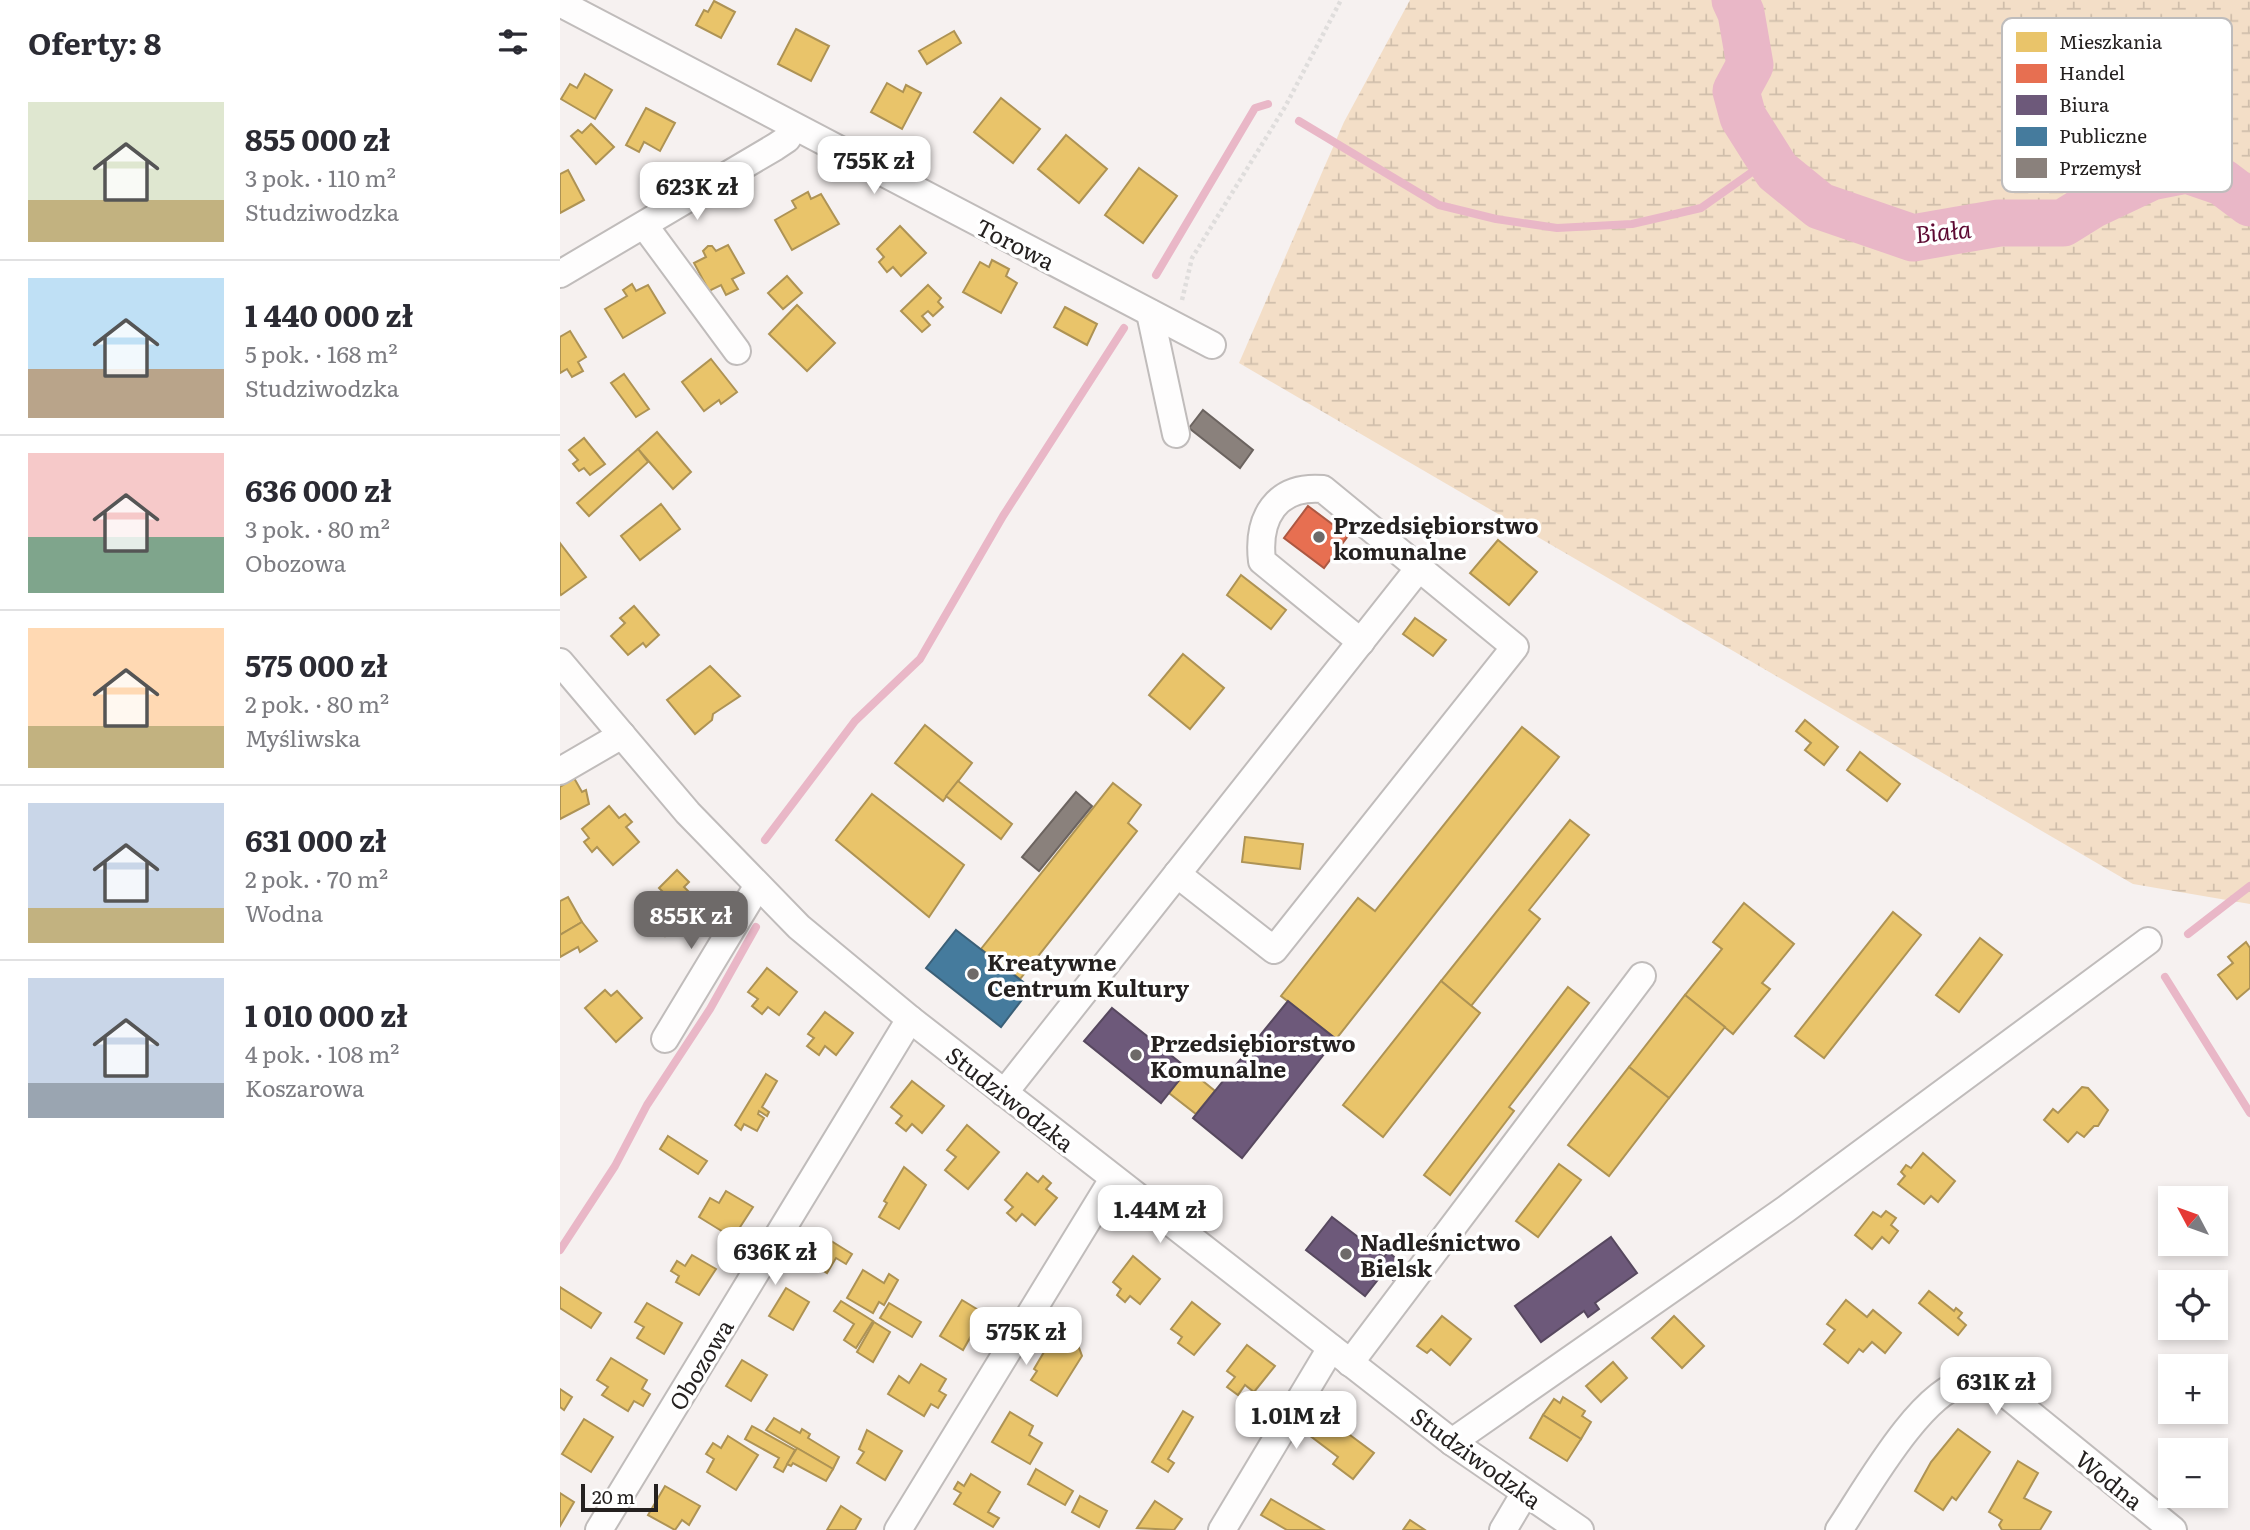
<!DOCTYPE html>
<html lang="pl">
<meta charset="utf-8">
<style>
:root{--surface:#fff;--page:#f2f2f3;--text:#2b2b33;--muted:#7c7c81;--line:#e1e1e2;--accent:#6e6a69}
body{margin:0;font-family:Literata,serif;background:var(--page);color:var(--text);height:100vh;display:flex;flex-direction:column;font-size:26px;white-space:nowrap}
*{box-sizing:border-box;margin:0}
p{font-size:23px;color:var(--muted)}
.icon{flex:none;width:38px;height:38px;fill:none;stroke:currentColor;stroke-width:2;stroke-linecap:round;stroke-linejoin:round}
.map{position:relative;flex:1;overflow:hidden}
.side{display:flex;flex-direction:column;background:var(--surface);width:560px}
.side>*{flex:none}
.needle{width:46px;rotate:311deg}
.controls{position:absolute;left:1598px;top:1186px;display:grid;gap:14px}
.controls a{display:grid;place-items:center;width:70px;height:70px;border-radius:0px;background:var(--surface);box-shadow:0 4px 10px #0003;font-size:35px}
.scale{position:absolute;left:21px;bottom:18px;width:77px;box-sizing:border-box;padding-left:7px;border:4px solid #252120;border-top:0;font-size:19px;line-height:24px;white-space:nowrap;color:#252120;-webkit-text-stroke:5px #fff;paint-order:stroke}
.price{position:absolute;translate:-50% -60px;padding:0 16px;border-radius:14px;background:#fff;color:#222;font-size:23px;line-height:46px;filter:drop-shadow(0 2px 4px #0008)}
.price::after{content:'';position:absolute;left:50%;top:42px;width:21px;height:16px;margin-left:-10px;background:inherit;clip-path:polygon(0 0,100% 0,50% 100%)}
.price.active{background:var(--accent);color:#fff}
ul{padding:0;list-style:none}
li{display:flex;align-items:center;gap:21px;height:175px;padding:0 28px}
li+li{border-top:2px solid var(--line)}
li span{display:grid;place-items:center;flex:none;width:196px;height:140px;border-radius:0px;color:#555}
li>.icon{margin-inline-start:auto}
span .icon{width:84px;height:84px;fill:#fffc;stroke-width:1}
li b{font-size:30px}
h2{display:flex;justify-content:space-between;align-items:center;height:84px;padding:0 28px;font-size:30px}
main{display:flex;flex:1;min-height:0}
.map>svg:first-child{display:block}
</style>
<main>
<section class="side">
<h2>Oferty: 8<svg class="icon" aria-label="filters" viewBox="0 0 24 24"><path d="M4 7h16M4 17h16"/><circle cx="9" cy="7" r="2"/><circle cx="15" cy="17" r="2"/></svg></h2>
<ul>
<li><span style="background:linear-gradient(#dfe7d0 70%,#c2b280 0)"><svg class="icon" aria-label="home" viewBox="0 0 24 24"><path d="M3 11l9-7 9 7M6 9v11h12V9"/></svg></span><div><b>855 000 zł</b><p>3 pok. · 110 m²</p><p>Studziwodzka</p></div></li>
<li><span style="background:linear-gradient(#bfe0f5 65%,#b9a48a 0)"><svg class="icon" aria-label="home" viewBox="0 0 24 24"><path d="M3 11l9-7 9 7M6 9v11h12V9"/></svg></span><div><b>1 440 000 zł</b><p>5 pok. · 168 m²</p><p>Studziwodzka</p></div></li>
<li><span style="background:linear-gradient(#f6c9c9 60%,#7fa58c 0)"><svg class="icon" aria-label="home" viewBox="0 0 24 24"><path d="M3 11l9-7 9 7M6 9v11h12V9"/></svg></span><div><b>636 000 zł</b><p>3 pok. · 80 m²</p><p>Obozowa</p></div></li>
<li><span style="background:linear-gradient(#ffd9b3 70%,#c2b280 0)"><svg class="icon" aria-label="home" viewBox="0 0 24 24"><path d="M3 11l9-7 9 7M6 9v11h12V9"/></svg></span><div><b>575 000 zł</b><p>2 pok. · 80 m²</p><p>Myśliwska</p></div></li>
<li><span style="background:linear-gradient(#c9d6e8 75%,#c2b280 0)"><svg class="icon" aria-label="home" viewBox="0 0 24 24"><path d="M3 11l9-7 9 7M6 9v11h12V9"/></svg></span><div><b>631 000 zł</b><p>2 pok. · 70 m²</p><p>Wodna</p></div></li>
<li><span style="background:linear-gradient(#c9d6e8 75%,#9aa5b1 0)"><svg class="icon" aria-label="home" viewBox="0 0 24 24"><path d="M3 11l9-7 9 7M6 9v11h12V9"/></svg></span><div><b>1 010 000 zł</b><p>4 pok. · 108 m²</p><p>Koszarowa</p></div></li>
</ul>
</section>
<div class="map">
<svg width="1690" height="1530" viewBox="0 0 1690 1530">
<defs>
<pattern id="wetland-marsh" width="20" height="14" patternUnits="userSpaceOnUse" patternTransform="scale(1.75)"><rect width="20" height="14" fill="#f3dec7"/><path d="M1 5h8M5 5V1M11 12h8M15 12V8" fill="none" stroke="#d0beab"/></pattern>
</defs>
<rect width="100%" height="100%" fill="#f6f1f0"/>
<!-- wetland -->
<polygon fill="url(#wetland-marsh)" points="850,0 1690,0 1690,904 1573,884 679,363 784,122"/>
<!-- homes -->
<g fill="#e9c46a" stroke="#ae9354" stroke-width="2">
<polygon points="154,1 175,12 161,38 136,25 144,10 148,12"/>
<polygon points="236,29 269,46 251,81 218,64"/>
<polygon points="394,31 401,43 367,64 359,51"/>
<polygon points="25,74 52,90 35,119 1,99 10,84 17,88"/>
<polygon points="327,83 343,92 346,85 361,93 342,129 311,112"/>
<polygon points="441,98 480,129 453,163 414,132"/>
<polygon points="86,108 115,123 100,151 84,142 79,152 66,145"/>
<polygon points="31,124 54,147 36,164 11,136 18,130 22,133"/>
<polygon points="506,135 547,169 519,203 478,169"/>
<polygon points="579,168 617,196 583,243 545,215"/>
<polygon points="8,170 24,200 0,213 0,174"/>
<polygon points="248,192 251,199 261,194 279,224 232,250 215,220 236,208 232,201"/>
<polygon points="340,226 366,253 341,276 333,267 327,272 319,262 324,257 317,249"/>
<polygon points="168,245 184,273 172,279 178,289 166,295 161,285 149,291 134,263 146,257 143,251 148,246 152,246 156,251"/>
<polygon points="432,260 449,269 446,276 457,283 441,313 403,292 420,262 429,267"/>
<polygon points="227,276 242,293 223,309 208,293"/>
<polygon points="72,284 76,291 88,285 105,313 63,338 45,309 67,296 63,290"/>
<polygon points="368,285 381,298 378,302 383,307 373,316 368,311 362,316 370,325 362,332 341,311"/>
<polygon points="237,305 275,343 247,371 209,334"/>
<polygon points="505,307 537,324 527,345 494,327"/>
<polygon points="10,331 26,357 18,362 23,371 12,377 7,369 0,373 0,337"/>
<polygon points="151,359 177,392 161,404 159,400 144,411 122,382"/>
<polygon points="64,374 89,409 76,417 51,383"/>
<polygon points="97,432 131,472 113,489 78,449"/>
<polygon points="24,438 45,464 30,475 24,468 19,471 13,464 18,460 9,450"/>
<polygon points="78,449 88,462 29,516 17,503"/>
<polygon points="101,504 120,529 80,560 61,536"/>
<polygon points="938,540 977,572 949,605 910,573"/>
<polygon points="0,543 26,577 1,595 0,593"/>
<polygon points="681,575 726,610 711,629 667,595"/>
<polygon points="74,606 99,635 86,647 83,643 68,655 51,636 65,623 60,618"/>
<polygon points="855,618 886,640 873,656 843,634"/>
<polygon points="623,654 664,688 630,729 589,695"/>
<polygon points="150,666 180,696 153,714 152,720 135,734 107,700"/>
<polygon points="1245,720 1278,747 1264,765 1245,750 1251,743 1236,731"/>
<polygon points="365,725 412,763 383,801 335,763"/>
<polygon points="962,727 999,757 776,1039 721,996 798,898 815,911"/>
<polygon points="1300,752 1340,784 1327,801 1287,770"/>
<polygon points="14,778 22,792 26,790 29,804 0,819 0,787"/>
<polygon points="398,781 452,824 441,839 386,796"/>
<polygon points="553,783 581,805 568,823 577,831 460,979 421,949"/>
<polygon points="312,794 404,865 369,917 276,840"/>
<polygon points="49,806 59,818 65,814 72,822 66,827 79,842 53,865 37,847 32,852 24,842 29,838 22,829"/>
<polygon points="1010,820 1029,835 969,910 980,919 911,1006 881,981"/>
<polygon points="685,837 743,844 740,869 682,862"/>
<polygon points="117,870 129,882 124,887 139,902 105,936 78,908 89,897 93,901 103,892 99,888"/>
<polygon points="8,897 22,922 0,935 0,901"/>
<polygon points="1184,903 1234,944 1202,983 1210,989 1173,1034 1125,995 1162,949 1153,942"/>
<polygon points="1333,912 1361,935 1264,1058 1235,1036"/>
<polygon points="22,922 37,941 20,952 18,947 0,957 0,935"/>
<polygon points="1420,938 1442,955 1399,1012 1376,995"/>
<polygon points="1686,942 1690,948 1690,988 1677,999 1658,975 1673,963 1668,957"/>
<polygon points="207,968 237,992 219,1015 208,1007 202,1014 192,1006 198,999 188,992"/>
<polygon points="881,981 920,1013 823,1137 783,1105"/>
<polygon points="1008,987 1029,1003 949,1107 954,1111 890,1195 864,1175"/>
<polygon points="45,990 51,996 57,991 82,1018 56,1042 25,1008"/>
<polygon points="1125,995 1165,1027 1109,1098 1069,1067"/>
<polygon points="265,1012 293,1033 276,1055 265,1046 259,1055 247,1046 254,1038 248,1034"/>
<polygon points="1069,1067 1109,1098 1049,1176 1008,1145"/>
<polygon points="628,1069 655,1091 636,1114 609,1093"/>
<polygon points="206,1074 217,1081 202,1107 209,1112 207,1116 199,1111 198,1114 204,1118 197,1131 184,1124 181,1130 175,1125"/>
<polygon points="352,1081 384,1106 362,1133 352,1124 346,1131 336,1123 342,1116 331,1107"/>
<polygon points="1522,1087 1528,1088 1548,1110 1538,1126 1534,1126 1524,1137 1517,1132 1508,1142 1484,1120 1493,1109 1498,1113"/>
<polygon points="407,1125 439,1152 408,1189 385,1170 396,1157 387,1150"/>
<polygon points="108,1136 147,1161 138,1174 100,1149"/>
<polygon points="1363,1153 1395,1181 1378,1202 1371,1196 1364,1204 1338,1184 1345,1176 1341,1172 1346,1165 1351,1168"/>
<polygon points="999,1164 1021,1180 978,1237 956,1221"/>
<polygon points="344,1167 366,1185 339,1229 319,1217 327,1203 324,1201"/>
<polygon points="467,1173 478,1182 483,1176 491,1183 486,1189 497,1198 475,1225 462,1214 456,1221 447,1213 453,1207 445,1200"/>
<polygon points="166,1191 193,1207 173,1238 139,1217 150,1198 159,1203"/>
<polygon points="1326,1211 1336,1218 1331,1225 1338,1231 1329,1243 1322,1237 1312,1249 1295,1235 1313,1212 1321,1217"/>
<polygon points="260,1234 292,1254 286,1264 276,1258 267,1273 244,1259 250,1250 244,1246 250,1237 256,1240"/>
<polygon points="132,1255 156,1269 139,1295 116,1282 119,1276 111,1271 117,1261 125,1266"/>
<polygon points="573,1256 600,1279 580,1304 570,1296 565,1302 557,1295 561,1289 553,1282"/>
<polygon points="303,1270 324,1283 329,1274 338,1280 324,1305 319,1302 313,1313 287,1298"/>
<polygon points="0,1287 41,1313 31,1328 0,1308"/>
<polygon points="226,1288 249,1302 233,1330 209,1316"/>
<polygon points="1369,1291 1394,1311 1396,1308 1402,1313 1398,1318 1406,1325 1398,1335 1359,1303"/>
<polygon points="402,1300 425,1314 416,1328 423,1332 418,1341 411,1336 403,1350 380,1336"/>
<polygon points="1286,1300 1307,1317 1313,1310 1341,1333 1325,1353 1312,1342 1303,1352 1299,1349 1288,1363 1264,1344 1275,1330 1267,1324"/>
<polygon points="281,1301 313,1321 296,1348 284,1340 294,1324 274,1311"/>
<polygon points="632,1302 660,1324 634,1355 618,1343 622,1337 611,1329"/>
<polygon points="87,1303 122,1323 104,1354 77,1338 84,1327 75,1322"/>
<polygon points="329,1303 361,1322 352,1337 320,1318"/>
<polygon points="882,1316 911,1339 890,1365 871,1349 867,1353 857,1346"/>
<polygon points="1114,1316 1144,1346 1122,1368 1092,1338"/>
<polygon points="314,1322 330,1332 313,1362 297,1352"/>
<polygon points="494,1335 500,1335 518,1345 522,1356 497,1396 471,1380 477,1371 474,1369"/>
<polygon points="687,1345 715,1366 694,1392 685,1385 678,1395 667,1387 675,1377 667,1371"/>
<polygon points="51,1358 87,1380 82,1389 90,1394 83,1406 74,1401 68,1411 42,1395 48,1387 37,1380"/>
<polygon points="182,1360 207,1375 191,1401 166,1386"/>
<polygon points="1053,1362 1067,1378 1041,1402 1026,1386"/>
<polygon points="361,1364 386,1379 379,1391 386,1395 378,1408 371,1404 364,1416 328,1394 339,1376 349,1383"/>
<polygon points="0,1389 12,1397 4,1410 0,1407"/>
<polygon points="1003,1397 1025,1411 1022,1416 1031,1422 1021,1439 983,1415 994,1399 1000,1403"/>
<polygon points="769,1408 791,1424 786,1432 814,1453 793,1479 773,1464 778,1457 749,1435"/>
<polygon points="623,1411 633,1417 608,1459 614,1463 608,1472 592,1462"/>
<polygon points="450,1412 473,1426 469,1435 482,1443 470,1464 432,1442"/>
<polygon points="983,1415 1021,1439 1007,1461 970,1438"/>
<polygon points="214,1418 240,1433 242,1429 250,1434 248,1438 279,1457 273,1469 206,1430"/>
<polygon points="24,1419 53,1437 31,1472 2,1454"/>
<polygon points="192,1426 235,1450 223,1472 214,1467 219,1458 185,1439"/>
<polygon points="1398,1429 1430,1452 1396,1500 1392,1497 1383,1510 1355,1491 1371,1462"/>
<polygon points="307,1430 342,1451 325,1480 297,1463 304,1452 299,1449"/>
<polygon points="168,1436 198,1455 176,1490 147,1472 154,1459 146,1454 153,1443 161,1448"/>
<polygon points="237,1448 273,1469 266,1481 233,1463 231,1466 227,1464"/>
<polygon points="1458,1461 1478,1473 1464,1498 1491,1512 1480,1530 1442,1530 1439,1525 1442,1520 1429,1512"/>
<polygon points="476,1469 513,1491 505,1505 468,1484"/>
<polygon points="411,1474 440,1492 428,1512 439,1518 433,1527 394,1504 401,1493 394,1489 398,1482 404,1486"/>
<polygon points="105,1486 140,1506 129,1525 122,1520 115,1530 88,1515"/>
<polygon points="0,1493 14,1502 0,1526"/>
<polygon points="520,1496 547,1511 539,1527 512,1512"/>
<polygon points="711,1499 764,1530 727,1530 701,1515"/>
<polygon points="595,1501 622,1519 614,1530 577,1528"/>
<polygon points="281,1506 301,1519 295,1530 267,1530"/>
<polygon points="850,1520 865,1530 843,1530"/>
</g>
<!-- shops -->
<polygon fill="#e76f51" stroke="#ad5842" stroke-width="2" points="748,506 788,536 764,568 724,538"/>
<!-- offices -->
<g fill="#6d597a" stroke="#57485f" stroke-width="2">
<polygon points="728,1001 776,1039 682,1158 633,1118"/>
<polygon points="552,1008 628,1069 601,1103 524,1041"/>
<polygon points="772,1217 824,1257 828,1252 844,1265 833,1280 824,1272 805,1296 746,1250"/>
<polygon points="1051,1237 1077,1273 1035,1303 1039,1309 1028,1317 1024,1311 981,1342 955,1306"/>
</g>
<!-- public -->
<polygon fill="#457b9d" stroke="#3b6078" stroke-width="2" points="396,930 471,988 441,1027 366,968"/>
<!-- industry -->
<g fill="#8a817c" stroke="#6c6460" stroke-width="2">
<polygon points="643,410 693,450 680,468 629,428"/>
<polygon points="516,792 532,806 479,871 462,857"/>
</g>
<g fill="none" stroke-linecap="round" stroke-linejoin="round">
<!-- stream -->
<g stroke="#e9b7c7" stroke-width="8">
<polyline points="739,121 879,205 936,219 997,228 1072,224 1141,208 1209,160"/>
<polyline points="596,275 695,108 708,104"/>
<polyline points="205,840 295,721 360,659 443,516 564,328"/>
<polyline points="1628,934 1690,886"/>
<polyline points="1605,977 1690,1113"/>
<polyline points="0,1250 55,1166 87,1105 150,1009 196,927"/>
</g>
<!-- river -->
<polyline stroke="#e9b7c7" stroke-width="47" points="1175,0 1181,13 1190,65 1176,91 1183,117 1217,171 1260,206 1353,238 1439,223 1503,223 1532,205 1591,177 1627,170 1662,182 1690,203"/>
<defs>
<g id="minor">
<polyline points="0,3 652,345"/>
<polyline points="84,225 177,351"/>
<polyline points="0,274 215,147 227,139 234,128"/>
<polyline points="590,313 616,434"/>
<polyline points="0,662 128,813 239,927 350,1019 892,1442 1020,1530"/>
<polyline points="0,771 62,735"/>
<path d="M617,874L714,950L955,647L763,489C716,485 697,518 702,561L801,642"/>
<polyline points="105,1039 197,887"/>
<polyline points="444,1093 859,568"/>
<polyline points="790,1363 1082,976"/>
<polyline points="892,1442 1226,1209 1588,941"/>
<polyline points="39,1530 350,1019"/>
<polyline points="338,1530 553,1179"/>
<polyline points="662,1530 771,1348"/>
<polyline points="943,1530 965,1493"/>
<path d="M1279,1530C1304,1493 1360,1392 1404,1383C1413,1381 1427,1385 1436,1386L1613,1530"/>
</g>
</defs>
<!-- minor casing -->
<use href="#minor" stroke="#c0bcbb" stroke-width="30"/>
<!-- path -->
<polyline stroke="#dfdddc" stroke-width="4.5" stroke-dasharray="3.5 3.5" stroke-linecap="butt" points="622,300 632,258 725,107 781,0"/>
<!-- minor -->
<use href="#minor" stroke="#fefdfd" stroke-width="26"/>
</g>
<!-- markers -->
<g fill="#6e6a69" stroke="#fff" stroke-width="2.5">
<circle cx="759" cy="537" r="7"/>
<circle cx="413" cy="974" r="7"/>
<circle cx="576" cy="1055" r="7"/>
<circle cx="786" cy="1254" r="7"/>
</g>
<g text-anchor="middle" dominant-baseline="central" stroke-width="7" stroke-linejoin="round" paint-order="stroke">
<!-- street labels -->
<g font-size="23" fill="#252120" stroke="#fff">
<text transform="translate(456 243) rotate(27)">Torowa</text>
<text transform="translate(451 1098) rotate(38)">Studziwodzka</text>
<text transform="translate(140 1364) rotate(-59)">Obozowa</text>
<text transform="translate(917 1457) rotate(36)">Studziwodzka</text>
<text transform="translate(1550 1479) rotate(39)">Wodna</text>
</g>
<!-- poi labels -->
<g font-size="23" font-weight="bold" fill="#252120" stroke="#fff" text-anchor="start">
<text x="773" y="524">Przedsiębiorstwo<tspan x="773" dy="26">komunalne</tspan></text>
<text x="427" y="961">Kreatywne<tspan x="427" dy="26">Centrum Kultury</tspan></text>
<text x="590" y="1042">Przedsiębiorstwo<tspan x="590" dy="26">Komunalne</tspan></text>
<text x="800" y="1241">Nadleśnictwo<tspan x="800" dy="26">Bielsk</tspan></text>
</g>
<!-- water labels -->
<g font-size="24" font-style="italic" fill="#5d0a33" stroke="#fff">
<text transform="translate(1383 230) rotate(-6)">Biała</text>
</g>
</g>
<!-- legend -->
<rect x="1442" y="18" width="230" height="174" rx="10" fill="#fff" stroke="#bebcbc" stroke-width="2"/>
<rect x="1456" y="32" width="31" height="20" fill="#e9c46a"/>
<rect x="1456" y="64" width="31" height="19" fill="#e76f51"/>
<rect x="1456" y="95" width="31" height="20" fill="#6d597a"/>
<rect x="1456" y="127" width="31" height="19" fill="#457b9d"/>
<rect x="1456" y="158" width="31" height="20" fill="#8a817c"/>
<g font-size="19" fill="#252120">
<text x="1499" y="49">Mieszkania</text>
<text x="1499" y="80">Handel</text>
<text x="1499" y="112">Biura</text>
<text x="1499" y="143">Publiczne</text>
<text x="1499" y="175">Przemysł</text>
</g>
</svg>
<div class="controls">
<a><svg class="needle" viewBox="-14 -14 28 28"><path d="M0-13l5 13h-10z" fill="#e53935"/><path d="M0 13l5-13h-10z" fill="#7c7c81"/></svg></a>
<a><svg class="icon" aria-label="locate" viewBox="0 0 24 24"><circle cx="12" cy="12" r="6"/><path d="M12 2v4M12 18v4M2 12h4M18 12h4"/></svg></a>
<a>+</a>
<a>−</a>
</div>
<div class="scale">20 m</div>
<b class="price" style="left:314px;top:196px">755K zł</b>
<b class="price" style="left:137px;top:222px">623K zł</b>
<b class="price active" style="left:131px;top:951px">855K zł</b>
<b class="price" style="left:600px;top:1245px">1.44M zł</b>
<b class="price" style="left:215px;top:1287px">636K zł</b>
<b class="price" style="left:466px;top:1367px">575K zł</b>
<b class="price" style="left:1436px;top:1417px">631K zł</b>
<b class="price" style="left:736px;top:1451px">1.01M zł</b>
</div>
</main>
